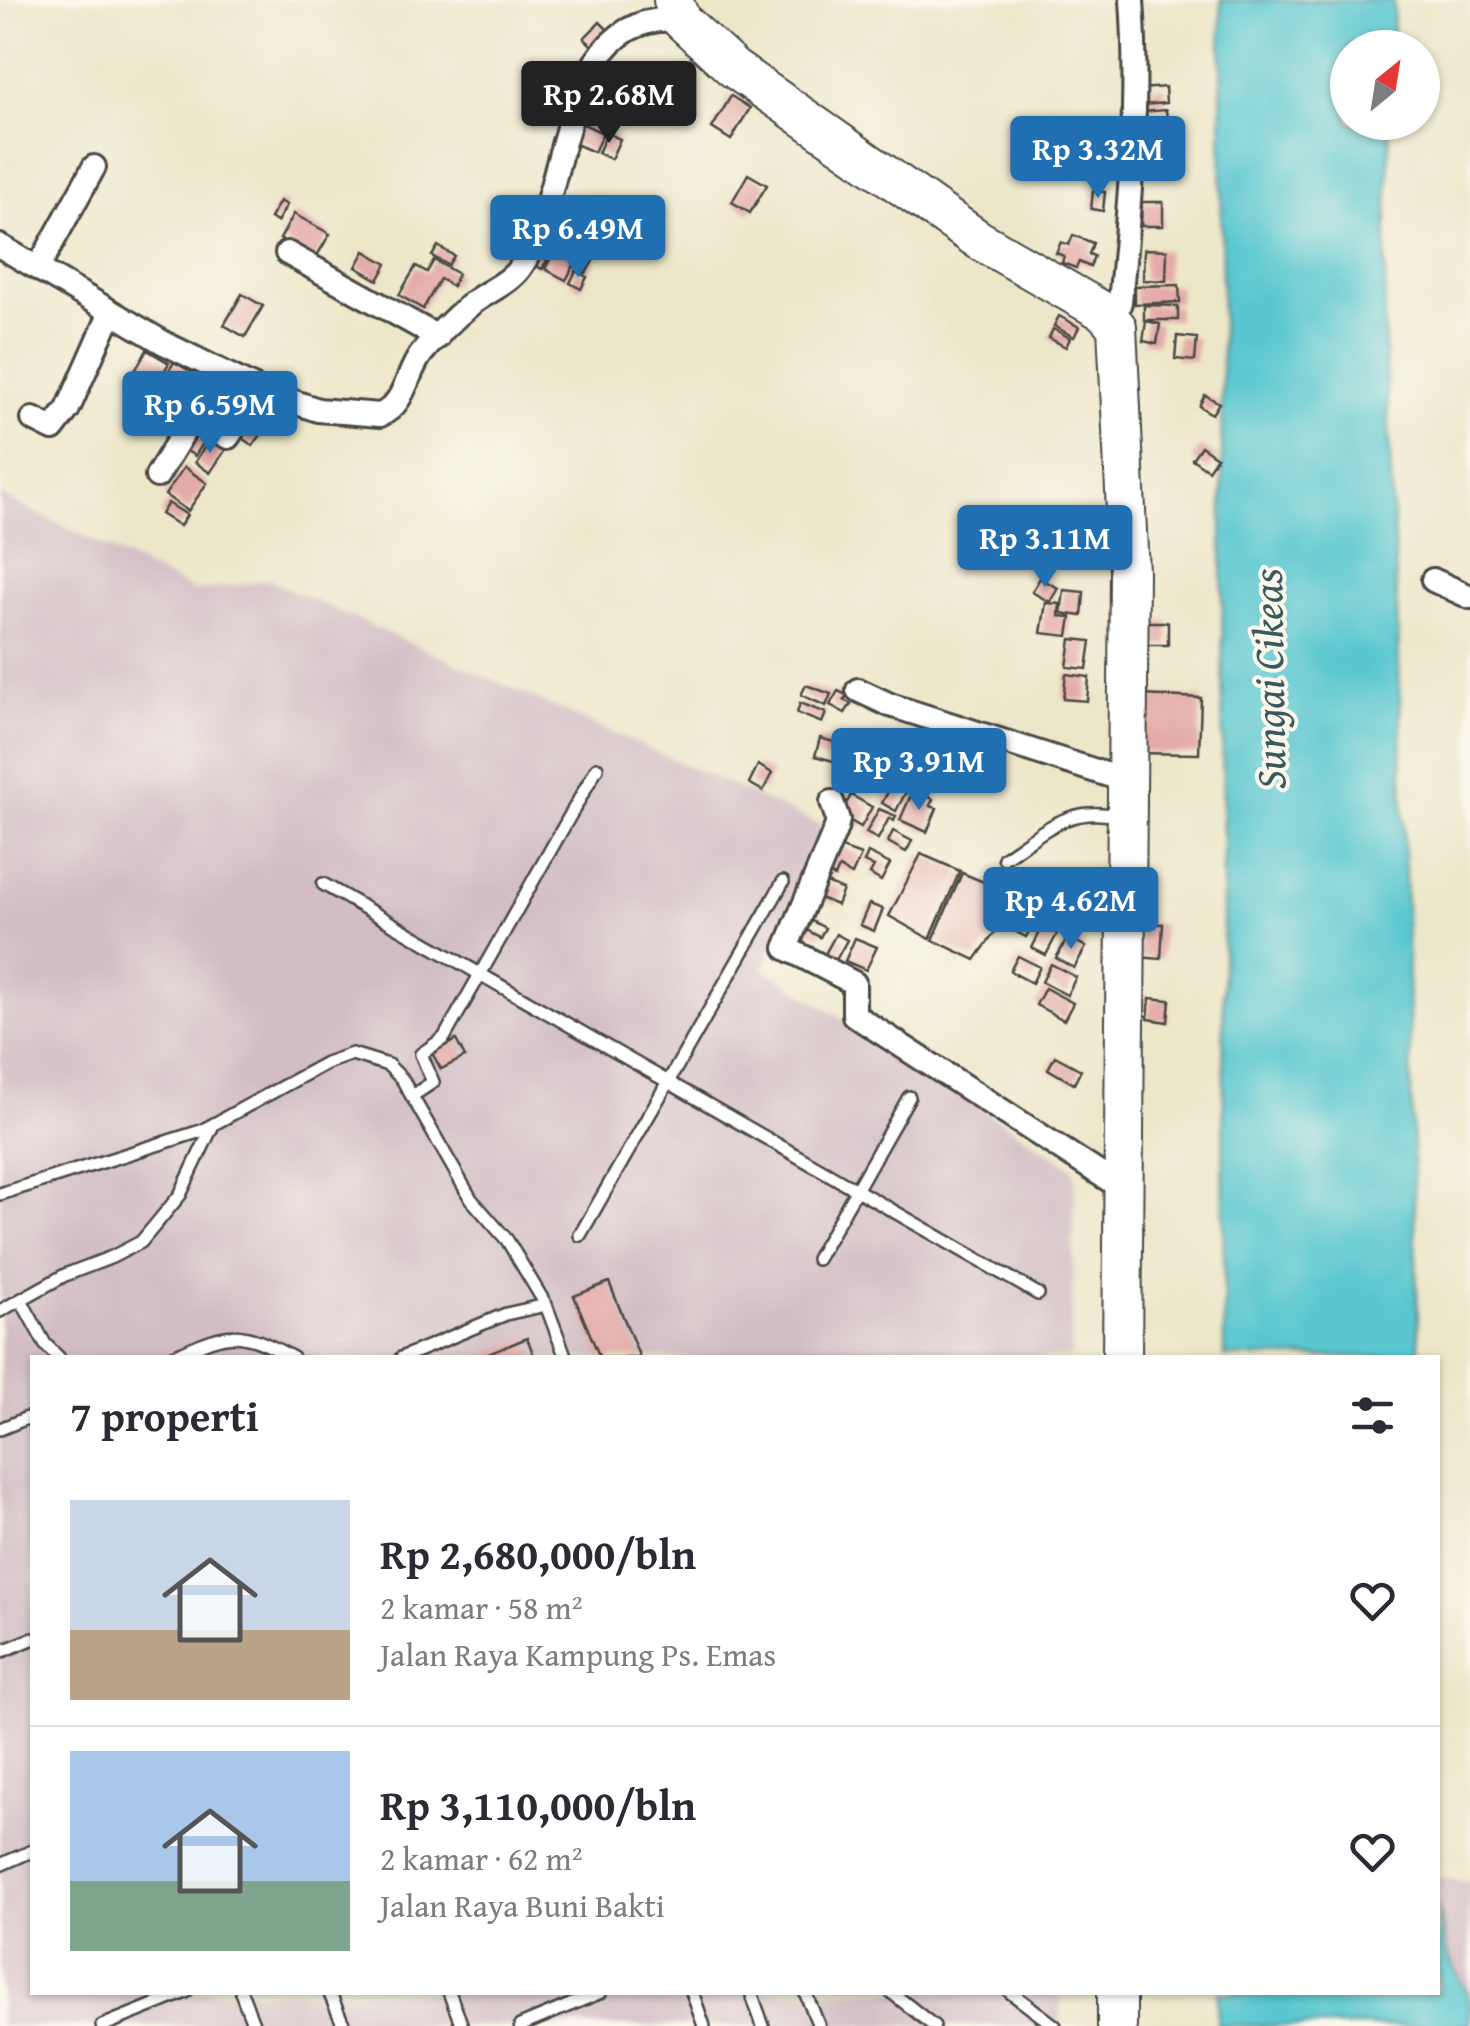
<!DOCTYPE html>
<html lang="id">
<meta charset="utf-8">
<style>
:root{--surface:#fff;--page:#f7f7f7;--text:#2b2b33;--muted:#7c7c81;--line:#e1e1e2;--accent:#1f6fb2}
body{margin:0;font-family:"Gentium Book Plus",serif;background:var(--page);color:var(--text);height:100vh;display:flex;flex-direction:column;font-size:38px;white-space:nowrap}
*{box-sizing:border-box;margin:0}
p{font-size:32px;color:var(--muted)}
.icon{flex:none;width:55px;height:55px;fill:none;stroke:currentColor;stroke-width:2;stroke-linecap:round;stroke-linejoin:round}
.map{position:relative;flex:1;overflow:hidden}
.panel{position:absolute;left:30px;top:1355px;width:1410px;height:640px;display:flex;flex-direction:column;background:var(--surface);border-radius:0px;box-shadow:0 2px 8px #0004}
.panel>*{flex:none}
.needle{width:65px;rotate:30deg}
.fabs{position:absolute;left:1330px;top:30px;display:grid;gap:20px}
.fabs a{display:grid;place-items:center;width:110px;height:110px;border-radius:50%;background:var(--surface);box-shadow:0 2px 8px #0004;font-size:50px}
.price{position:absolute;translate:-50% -85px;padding:0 22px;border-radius:10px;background:var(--accent);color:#fff;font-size:32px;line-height:65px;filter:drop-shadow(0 2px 5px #0008)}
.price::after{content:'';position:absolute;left:50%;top:60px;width:30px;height:22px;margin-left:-15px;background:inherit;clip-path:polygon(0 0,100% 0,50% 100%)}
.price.current{background:#222;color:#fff}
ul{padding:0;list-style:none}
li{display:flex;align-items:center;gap:30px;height:250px;padding:0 40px}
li+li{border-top:2px solid var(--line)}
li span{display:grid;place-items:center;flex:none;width:280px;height:200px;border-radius:0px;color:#555}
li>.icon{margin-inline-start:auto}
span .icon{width:120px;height:120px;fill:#fffc;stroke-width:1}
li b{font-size:42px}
h2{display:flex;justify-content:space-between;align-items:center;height:120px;padding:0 40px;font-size:42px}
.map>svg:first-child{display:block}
</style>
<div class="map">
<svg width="1470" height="2026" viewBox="0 0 1470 2026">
<rect width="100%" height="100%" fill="#fbf7ec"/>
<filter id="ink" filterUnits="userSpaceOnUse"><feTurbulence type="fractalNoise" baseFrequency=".01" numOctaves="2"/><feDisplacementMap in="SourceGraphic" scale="20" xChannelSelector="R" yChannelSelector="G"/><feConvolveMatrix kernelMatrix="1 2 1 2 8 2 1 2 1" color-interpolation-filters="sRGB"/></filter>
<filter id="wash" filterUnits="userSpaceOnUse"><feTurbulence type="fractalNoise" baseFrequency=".0048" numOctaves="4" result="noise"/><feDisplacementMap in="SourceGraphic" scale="40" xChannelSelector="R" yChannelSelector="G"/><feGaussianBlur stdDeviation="2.25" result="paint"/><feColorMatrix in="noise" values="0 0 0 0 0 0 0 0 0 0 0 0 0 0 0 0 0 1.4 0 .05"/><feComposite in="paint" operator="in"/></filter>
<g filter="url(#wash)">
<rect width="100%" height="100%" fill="#ede7ca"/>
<!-- industrial -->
<g fill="#d2bdc5">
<polygon points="0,495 195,591 268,580 823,826 763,968 1075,1169 1071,1357 32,1358 32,1992 1052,1992 1061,2000 1061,2026 0,2026"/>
<polygon points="1438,1878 1470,1882 1470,1999 1447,1953 1438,1905"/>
</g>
<!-- water -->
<g fill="#5ac7d0" stroke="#42797e" stroke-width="2.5">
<polygon points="1221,0 1394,0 1392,47 1348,48 1348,122 1390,123 1384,319 1398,629 1419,1357 1224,1357"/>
<polygon points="1438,1905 1447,1953 1470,1999 1470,2026 1217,2026 1218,1993 1438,1992"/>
</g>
<g id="blocks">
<!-- building -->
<g fill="#e4aca9">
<polygon points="600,22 609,31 593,47 584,38"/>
<polygon points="594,79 614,87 601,120 581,111"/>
<polygon points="1165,87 1166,103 1143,105 1141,89"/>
<polygon points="731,96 750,108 731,140 712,128"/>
<polygon points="1166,110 1168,127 1143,129 1141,112"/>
<polygon points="579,122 603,133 594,152 571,142"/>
<polygon points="607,133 620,139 611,159 598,153"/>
<polygon points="1163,133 1164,159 1144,160 1143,134"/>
<polygon points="748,174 767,185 750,213 732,202"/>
<polygon points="1093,191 1105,192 1103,211 1091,209"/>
<polygon points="280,201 287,205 277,222 270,218"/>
<polygon points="1142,202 1163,202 1163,226 1141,226"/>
<polygon points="294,214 330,234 315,259 280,239"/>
<polygon points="1073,235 1093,243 1089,254 1094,256 1090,267 1079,262 1076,268 1062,263 1064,256 1056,253 1061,242 1069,245"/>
<polygon points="539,239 554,247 542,269 528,261"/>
<polygon points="558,244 579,256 566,280 545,269"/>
<polygon points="438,246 454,256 448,265 432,256"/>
<polygon points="1144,249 1167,250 1166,281 1143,280"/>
<polygon points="365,251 387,264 378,280 356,267"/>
<polygon points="583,255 593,261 586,273 576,267"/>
<polygon points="434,260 458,274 452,286 440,279 423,309 399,295 416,266 427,272"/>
<polygon points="576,271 587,277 581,289 570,283"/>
<polygon points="1179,285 1180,302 1135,304 1135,286"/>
<polygon points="242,294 263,306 245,337 224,325"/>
<polygon points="1144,305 1178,306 1178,320 1144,320"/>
<polygon points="1059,316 1079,327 1074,337 1054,326"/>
<polygon points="1146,321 1160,324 1157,344 1143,341"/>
<polygon points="1053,329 1070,338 1066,347 1049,338"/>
<polygon points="1177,336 1197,338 1195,361 1175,359"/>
<polygon points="147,350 169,363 155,387 133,374"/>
<polygon points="174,362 199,376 179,410 154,395"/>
<polygon points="231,378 247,389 233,409 218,398"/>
<polygon points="1205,395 1219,403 1212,414 1199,406"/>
<polygon points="277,396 297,410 284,428 272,419 253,446 235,433 254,407 265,414"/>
<polygon points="204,424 212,429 195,456 187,451"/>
<polygon points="210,439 226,449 210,473 195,462"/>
<polygon points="1201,446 1217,457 1208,470 1192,459"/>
<polygon points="184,467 207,483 188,511 165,495"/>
<polygon points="168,503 187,515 180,526 161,514"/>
<polygon points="1070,509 1094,515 1090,530 1066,523"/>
<polygon points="1064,527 1093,534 1089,551 1060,544"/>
<polygon points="1056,547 1088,554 1087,562 1055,554"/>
<polygon points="1040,578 1058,588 1050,602 1032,592"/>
<polygon points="1064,590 1084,592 1082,616 1061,613"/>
<polygon points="1046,603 1060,604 1059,616 1071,617 1068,636 1041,633"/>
<polygon points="1147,622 1168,622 1168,645 1146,645"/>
<polygon points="1071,639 1091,641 1087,669 1067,667"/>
<polygon points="1066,674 1089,677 1087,701 1063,699"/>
<polygon points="806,685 831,694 826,706 801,695"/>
<polygon points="838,691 847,695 844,700 851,704 845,713 830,705"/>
<polygon points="1142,695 1201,698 1199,754 1134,753"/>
<polygon points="800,703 826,713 822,723 797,713"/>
<polygon points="900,737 917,747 907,767 890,757"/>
<polygon points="820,738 847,746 841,763 815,756"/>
<polygon points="932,741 959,755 946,779 919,765"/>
<polygon points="758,765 772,773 763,791 749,783"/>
<polygon points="895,779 909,786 896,811 882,803"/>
<polygon points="921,793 933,799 930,806 937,808 927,832 900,820 910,797 918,800"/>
<polygon points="851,795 872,807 861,827 840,815"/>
<polygon points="879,809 896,816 894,821 889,818 878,839 866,833"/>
<polygon points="893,831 912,841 906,852 888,842"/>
<polygon points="831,844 861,855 852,875 839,868 835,877 820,870"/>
<polygon points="868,853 890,864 881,881 870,874 874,867 864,862"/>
<polygon points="921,854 960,871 930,939 889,916"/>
<polygon points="962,873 1020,897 975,960 933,940"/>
<polygon points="1064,880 1079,889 1065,910 1050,900"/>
<polygon points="822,881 843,890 837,905 815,896"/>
<polygon points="1086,888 1100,897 1086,920 1071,911"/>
<polygon points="869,904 883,909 874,931 860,925"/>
<polygon points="1014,910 1034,922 1026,937 1005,926"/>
<polygon points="806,918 825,928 820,937 801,927"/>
<polygon points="1141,923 1163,924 1161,959 1138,957"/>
<polygon points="1043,926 1057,934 1046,955 1032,948"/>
<polygon points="836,934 847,940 836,960 825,954"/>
<polygon points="1068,937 1086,947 1074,968 1056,958"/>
<polygon points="855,938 877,947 866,970 845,961"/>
<polygon points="1018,956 1040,967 1032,983 1010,971"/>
<polygon points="1051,964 1076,977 1067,995 1042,982"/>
<polygon points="1045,988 1073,1003 1064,1020 1036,1005"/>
<polygon points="1150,998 1170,1000 1168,1022 1148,1019"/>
<polygon points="456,1040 465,1057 441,1069 432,1053"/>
<polygon points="1055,1056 1081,1070 1074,1084 1048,1069"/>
<polygon points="609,1282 640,1358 600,1358 574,1296"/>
<polygon points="527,1338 535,1358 481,1358 481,1357"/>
</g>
</g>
</g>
<g filter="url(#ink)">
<use href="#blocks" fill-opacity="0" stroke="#484743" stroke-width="2.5"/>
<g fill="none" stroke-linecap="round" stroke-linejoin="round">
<defs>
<g id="service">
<path d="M1004,858C1045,831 1069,804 1121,817"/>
<polyline points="323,884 1038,1294"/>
<polyline points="412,1096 433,1082 421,1054 444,1038 597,768"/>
<polyline points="0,1194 201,1131 326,1063 352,1054 388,1065 402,1079 471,1199 507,1240 546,1305"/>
<polyline points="580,1235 783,882"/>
<polyline points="817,1259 909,1097"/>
<polyline points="21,1300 45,1344 59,1358"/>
<polyline points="0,1311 65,1275 112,1257 141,1242 180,1195 213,1125"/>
<path d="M169,1358C229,1332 235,1326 293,1358"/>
<polyline points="401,1358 506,1314 546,1305 566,1358"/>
<polyline points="0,1429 32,1416"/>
<polyline points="0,1652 32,1639"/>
<polyline points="0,1865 32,1851"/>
<polyline points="241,1992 254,2026"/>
<polyline points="329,1992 344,2026"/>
<polyline points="449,1992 462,2026"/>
<polyline points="692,1992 704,2026"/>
<polyline points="751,1992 763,2026"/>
<polyline points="805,1992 819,2026"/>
<polyline points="891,1992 934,2026"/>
<polyline points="1010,1992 1055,2026"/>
<polyline points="102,2026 186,1992"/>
<polyline points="520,2026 601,1992"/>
</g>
<g id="minor">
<path d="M0,246L164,343L259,390L318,410L380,415C406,404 406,373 422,353C436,336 454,318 471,304C487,291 507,285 520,268C571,196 556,8 681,20"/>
<polyline points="287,253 438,337"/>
<polyline points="38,268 94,167"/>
<path d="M1114,320L1120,302C1130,201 1139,101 1132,0"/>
<polyline points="33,419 53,429 68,409 111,312"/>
<polyline points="157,476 192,418 228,437 259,390"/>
<polyline points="1433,580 1470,597"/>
<polyline points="858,690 890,705 1127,781"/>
<polyline points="832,802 838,820 836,828 786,948 854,983 854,1015 1123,1189"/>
</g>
<g id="primary">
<polyline points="673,0 681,20 733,68 979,240 1104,312 1117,327 1129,572 1122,1358"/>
<polyline points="1117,1992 1117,2026"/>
</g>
</defs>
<!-- service casing -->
<use href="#service" stroke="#484743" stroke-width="16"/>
<!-- minor casing -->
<use href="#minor" stroke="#484743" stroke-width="28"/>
<!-- primary casing -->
<use href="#primary" stroke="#484743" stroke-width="42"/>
<!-- service -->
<use href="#service" stroke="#fff" stroke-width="11"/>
<!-- minor -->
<use href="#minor" stroke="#fff" stroke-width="22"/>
<!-- primary -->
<use href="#primary" stroke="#fff" stroke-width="38"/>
</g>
</g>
<g text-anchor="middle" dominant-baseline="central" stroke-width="8" stroke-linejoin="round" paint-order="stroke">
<!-- water labels -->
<g font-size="42" font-style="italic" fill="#395a5d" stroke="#fbf7ec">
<text transform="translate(1268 679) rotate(-91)">Sungai Cikeas</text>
</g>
</g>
</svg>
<div class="fabs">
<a><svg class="needle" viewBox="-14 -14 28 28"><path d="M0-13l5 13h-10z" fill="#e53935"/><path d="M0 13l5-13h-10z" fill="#7c7c81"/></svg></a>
</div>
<b class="price current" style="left:609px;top:146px">Rp 2.68M</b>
<b class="price" style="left:1098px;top:201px">Rp 3.32M</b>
<b class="price" style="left:578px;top:280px">Rp 6.49M</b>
<b class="price" style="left:210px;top:456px">Rp 6.59M</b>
<b class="price" style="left:1045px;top:590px">Rp 3.11M</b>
<b class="price" style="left:919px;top:813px">Rp 3.91M</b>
<b class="price" style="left:1071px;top:952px">Rp 4.62M</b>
<section class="panel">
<h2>7 properti<svg class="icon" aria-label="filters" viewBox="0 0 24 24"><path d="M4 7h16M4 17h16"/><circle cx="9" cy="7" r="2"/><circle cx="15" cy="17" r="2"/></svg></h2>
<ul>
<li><span style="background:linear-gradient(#c9d6e8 65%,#b9a48a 0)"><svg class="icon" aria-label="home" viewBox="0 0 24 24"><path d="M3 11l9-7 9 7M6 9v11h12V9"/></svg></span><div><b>Rp 2,680,000/bln</b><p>2 kamar · 58 m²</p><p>Jalan Raya Kampung Ps. Emas</p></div><svg class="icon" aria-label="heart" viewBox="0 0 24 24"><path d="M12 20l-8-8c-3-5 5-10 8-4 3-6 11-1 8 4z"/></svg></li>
<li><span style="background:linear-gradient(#a9c7e8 65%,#7fa58c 0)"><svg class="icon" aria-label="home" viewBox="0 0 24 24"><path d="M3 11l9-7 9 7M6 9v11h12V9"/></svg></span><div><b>Rp 3,110,000/bln</b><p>2 kamar · 62 m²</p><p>Jalan Raya Buni Bakti</p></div><svg class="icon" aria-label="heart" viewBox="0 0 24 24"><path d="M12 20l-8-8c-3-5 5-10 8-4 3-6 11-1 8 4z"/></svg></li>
</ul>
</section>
</div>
